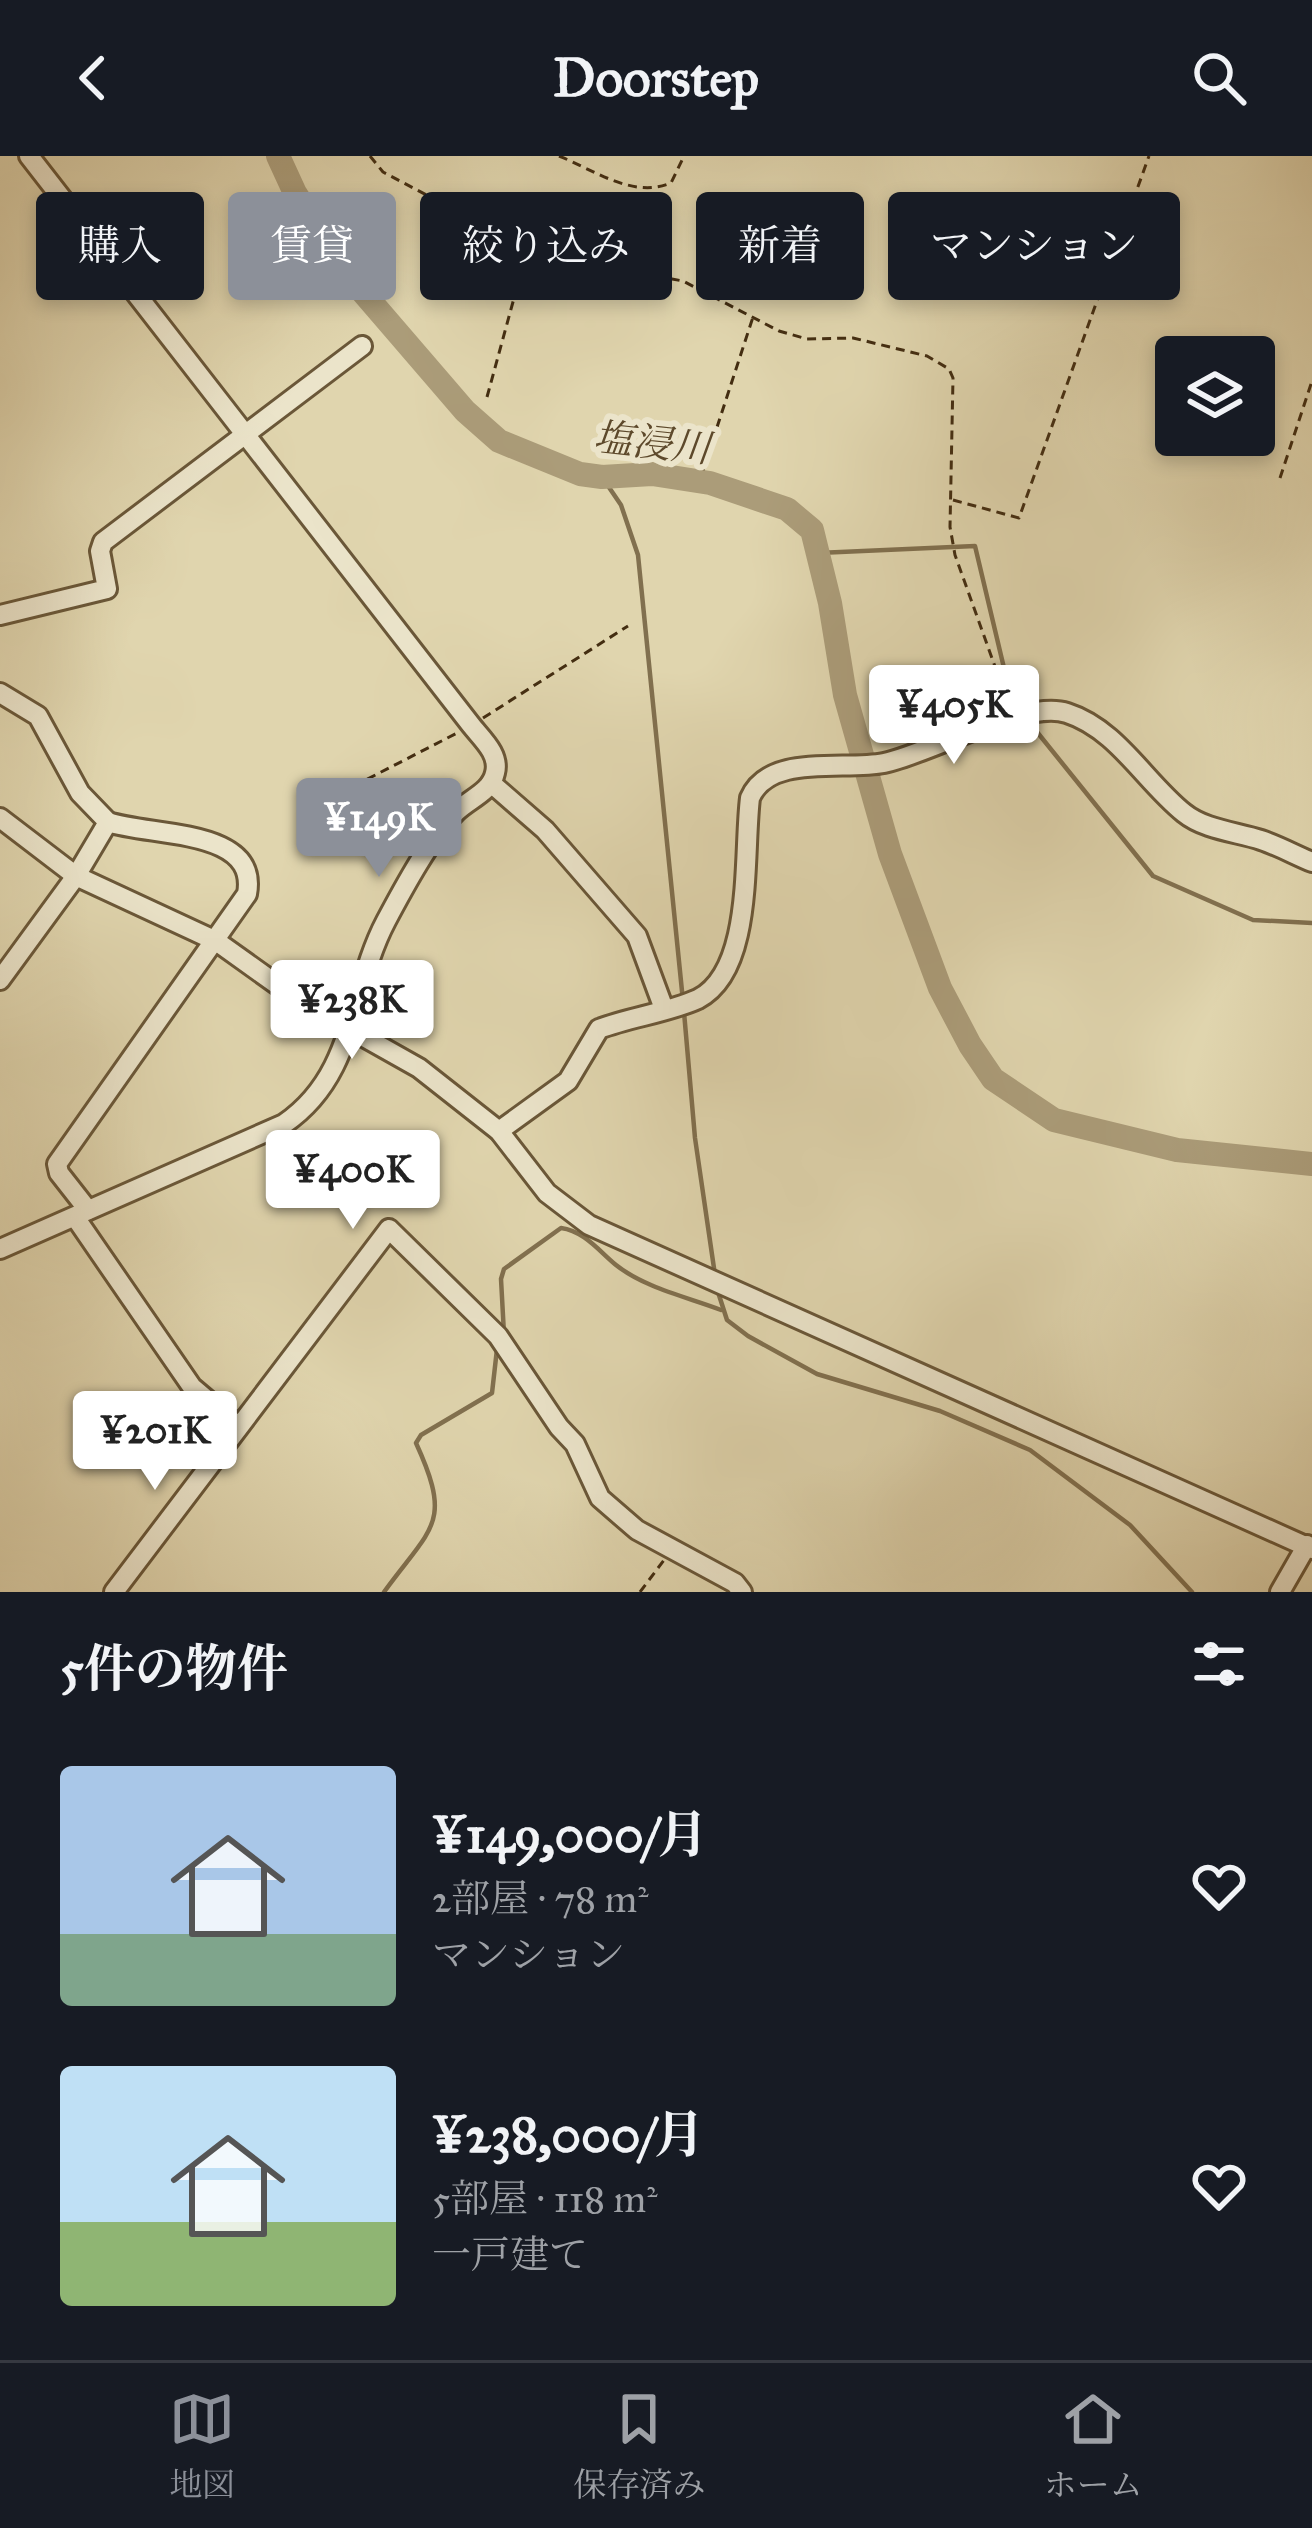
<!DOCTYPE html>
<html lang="ja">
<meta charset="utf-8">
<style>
:root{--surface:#171b24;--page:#242831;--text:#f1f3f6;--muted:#9ea1a6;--line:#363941;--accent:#8c9099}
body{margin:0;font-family:"IM FELL Great Primer","Noto Serif JP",serif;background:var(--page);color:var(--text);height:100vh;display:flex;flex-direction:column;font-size:45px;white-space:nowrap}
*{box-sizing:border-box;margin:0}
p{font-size:39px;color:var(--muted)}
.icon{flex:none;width:66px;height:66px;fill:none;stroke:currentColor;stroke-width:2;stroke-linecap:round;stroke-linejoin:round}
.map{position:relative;height:1436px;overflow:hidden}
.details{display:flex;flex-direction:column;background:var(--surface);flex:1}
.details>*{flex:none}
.top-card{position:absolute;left:36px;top:36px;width:1242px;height:108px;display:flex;gap:24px}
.buttons{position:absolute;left:1155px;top:180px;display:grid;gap:24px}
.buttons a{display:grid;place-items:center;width:120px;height:120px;border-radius:12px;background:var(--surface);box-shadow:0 6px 18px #0003;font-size:60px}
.price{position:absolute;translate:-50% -102px;padding:0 27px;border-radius:12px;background:#fff;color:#222;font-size:39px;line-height:78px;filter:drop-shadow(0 3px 6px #0008)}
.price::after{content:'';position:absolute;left:50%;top:72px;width:36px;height:27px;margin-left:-18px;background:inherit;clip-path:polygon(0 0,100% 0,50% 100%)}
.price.on{background:var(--accent);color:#fff}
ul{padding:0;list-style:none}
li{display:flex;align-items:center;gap:36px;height:300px;padding:0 60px}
li span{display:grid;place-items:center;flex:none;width:336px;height:240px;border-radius:12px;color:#555}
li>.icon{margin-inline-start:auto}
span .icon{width:144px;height:144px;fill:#fffc;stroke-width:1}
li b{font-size:51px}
h2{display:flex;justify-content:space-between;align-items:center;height:144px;padding:0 60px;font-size:51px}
.tag{padding:0 42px;border-radius:12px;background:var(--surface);box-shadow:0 6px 18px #0003;font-size:42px;line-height:108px}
.tag.on{background:var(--accent);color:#fff}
header{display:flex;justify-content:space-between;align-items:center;height:156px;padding:0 60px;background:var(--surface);font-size:54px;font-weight:700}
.menu{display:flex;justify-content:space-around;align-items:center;height:168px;border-top:3px solid var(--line);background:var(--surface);font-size:33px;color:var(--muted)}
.menu a{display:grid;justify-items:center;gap:6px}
.menu .on{color:var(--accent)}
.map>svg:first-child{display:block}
</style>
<header><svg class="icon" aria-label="back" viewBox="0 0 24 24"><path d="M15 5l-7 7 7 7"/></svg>Doorstep<svg class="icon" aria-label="search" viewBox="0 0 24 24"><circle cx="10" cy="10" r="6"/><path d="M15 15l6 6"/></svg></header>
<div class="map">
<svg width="1312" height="1436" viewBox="0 0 1312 1436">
<rect width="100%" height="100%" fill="#e0d5ae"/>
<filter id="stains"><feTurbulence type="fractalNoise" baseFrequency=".00167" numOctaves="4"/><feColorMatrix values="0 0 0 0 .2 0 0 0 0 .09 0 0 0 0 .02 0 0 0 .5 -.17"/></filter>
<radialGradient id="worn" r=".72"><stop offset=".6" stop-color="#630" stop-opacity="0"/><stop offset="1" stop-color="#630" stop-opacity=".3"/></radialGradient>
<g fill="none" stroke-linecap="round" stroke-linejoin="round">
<!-- stream -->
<g stroke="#81704f" stroke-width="4.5">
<polyline points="602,321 621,349 638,399 683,845"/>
<polyline points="818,397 975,390 1004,512 1020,551"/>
<polyline points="1029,566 1153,720 1253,764 1312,767"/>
<polyline points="684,856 695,982 715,1119"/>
<polyline points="718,1136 727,1164 748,1180 817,1218 940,1255 1030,1294 1130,1369 1192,1436"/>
<path d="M504,1178L501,1123L504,1113L561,1072C584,1075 599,1095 616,1109C645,1132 687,1141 721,1154"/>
<path d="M384,1436C432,1370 453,1368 416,1287L421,1279L492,1237L497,1193"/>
</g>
<!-- river -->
<polyline stroke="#ab9c79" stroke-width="24" points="278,0 295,37 348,119 465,255 499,285 580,318 602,321 652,318 710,327 787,353 812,374 830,447 845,539 890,698 940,832 970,889 993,923 1054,964 1177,994 1312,1008"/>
<defs>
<g id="minor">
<polyline points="0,459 107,433 100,395 103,386 362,190"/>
<polyline points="0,537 38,560 80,637 108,666 76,720 0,824"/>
<polyline points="491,627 545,674 637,780 664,853"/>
<polyline points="0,662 76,720 216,785 300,845 419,912 499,975 547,1037 589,1069 1312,1393"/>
<path d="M499,975L568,925L599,873C630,861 667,857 698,843C754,814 743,699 750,642C769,597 845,615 884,607C929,598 1025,543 1067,557C1117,573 1145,626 1184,657C1205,674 1237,676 1261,684C1279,690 1295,699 1312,706"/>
<path d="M88,1054L59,1017L57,1008L247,738C259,672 153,681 108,666"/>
<polyline points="75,1061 192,1231 238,1270"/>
<path d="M0,1093L284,968C357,918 349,835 386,765C403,733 431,681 456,656C469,643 491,636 495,617C500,598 482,583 471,569L29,0"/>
<polyline points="114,1436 389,1073 498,1180 559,1271 575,1288 600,1342 637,1374 735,1427 742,1436"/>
<polyline points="1280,1436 1307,1389"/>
</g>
</defs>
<!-- minor casing -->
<use href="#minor" stroke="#6a5738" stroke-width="24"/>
<!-- path -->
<g stroke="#432d11" stroke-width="3" stroke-dasharray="9 6" stroke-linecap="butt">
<polyline points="370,0 383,16 472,63 509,71 599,110 683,125 779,175 807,183 853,182 927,200 949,213 953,222 950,371 955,399 1007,544"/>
<path d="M559,0C594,14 633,43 671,27L684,0"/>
<polyline points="487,241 531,80"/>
<polyline points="703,314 753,161"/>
<polyline points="1280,322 1312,225"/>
<polyline points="953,344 1019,362 1149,0"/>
<polyline points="483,562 628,470"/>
<polyline points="354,630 459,576"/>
<polyline points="640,1436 664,1404"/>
</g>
<!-- minor -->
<use href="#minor" stroke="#ebe4ca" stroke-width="18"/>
</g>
<g text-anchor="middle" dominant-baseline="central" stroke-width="12" stroke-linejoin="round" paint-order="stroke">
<!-- water labels -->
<g font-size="39" font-style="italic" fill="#5d492b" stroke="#ebe4ca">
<text transform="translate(652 287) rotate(6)">塩浸川</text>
</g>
</g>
<rect width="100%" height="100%" filter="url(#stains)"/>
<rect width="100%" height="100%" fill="url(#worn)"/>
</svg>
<div class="buttons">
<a><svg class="icon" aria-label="layers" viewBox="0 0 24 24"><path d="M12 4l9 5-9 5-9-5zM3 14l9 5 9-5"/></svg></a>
</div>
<b class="price" style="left:954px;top:611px">¥405K</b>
<b class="price on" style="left:379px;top:724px">¥149K</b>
<b class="price" style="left:352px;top:906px">¥238K</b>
<b class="price" style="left:353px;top:1076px">¥400K</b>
<b class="price" style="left:155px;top:1337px">¥201K</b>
<div class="top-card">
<a class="tag">購入</a>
<a class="tag on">賃貸</a>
<a class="tag">絞り込み</a>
<a class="tag">新着</a>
<a class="tag">マンション</a>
</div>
</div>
<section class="details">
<h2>5件の物件<svg class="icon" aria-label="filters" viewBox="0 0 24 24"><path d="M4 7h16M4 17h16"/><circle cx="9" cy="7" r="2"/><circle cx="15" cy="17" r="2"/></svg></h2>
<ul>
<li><span style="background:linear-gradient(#a9c7e8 70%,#7fa58c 0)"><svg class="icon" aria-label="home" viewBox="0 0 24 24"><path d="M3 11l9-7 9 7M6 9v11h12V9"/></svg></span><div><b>¥149,000/月</b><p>2部屋 · 78 m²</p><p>マンション</p></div><svg class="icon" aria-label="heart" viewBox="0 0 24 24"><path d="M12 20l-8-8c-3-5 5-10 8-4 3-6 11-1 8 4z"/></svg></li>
<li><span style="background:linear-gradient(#bfe0f5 65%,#8fb573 0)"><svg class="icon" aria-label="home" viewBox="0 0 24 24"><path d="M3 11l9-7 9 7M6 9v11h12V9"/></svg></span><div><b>¥238,000/月</b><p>5部屋 · 118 m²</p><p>一戸建て</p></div><svg class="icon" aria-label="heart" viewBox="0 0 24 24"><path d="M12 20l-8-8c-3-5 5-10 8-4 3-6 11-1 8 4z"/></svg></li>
</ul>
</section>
<nav class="menu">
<a class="on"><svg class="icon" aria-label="map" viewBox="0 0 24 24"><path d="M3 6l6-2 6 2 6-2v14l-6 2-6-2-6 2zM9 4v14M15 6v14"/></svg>地図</a>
<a><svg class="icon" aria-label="saved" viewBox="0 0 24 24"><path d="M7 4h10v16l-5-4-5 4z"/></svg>保存済み</a>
<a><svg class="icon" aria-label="home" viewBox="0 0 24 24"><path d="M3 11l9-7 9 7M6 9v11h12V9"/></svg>ホーム</a>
</nav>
